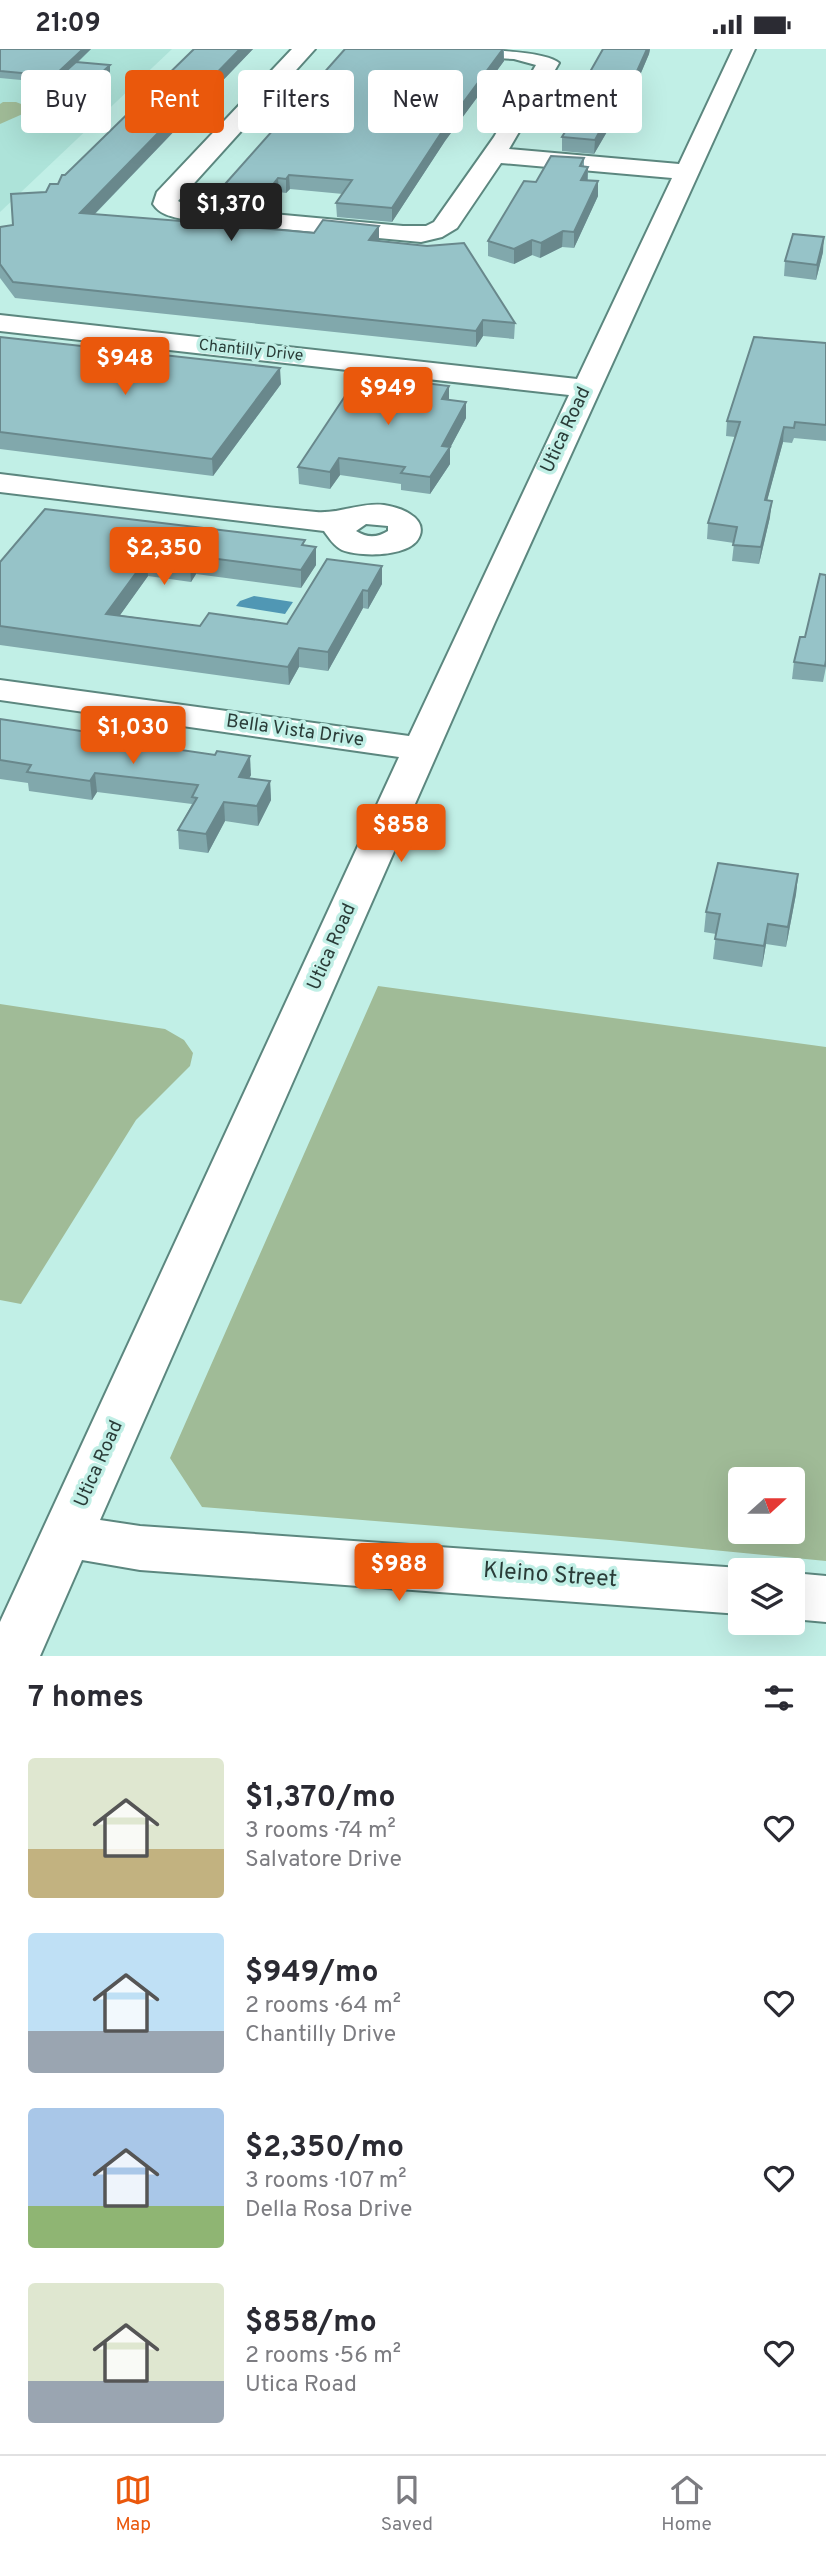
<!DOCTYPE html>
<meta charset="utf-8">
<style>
:root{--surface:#fff;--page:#f7f7f7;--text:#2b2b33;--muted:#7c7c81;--line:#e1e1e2;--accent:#ea580c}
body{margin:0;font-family:Overpass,sans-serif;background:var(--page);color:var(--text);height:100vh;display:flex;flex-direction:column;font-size:26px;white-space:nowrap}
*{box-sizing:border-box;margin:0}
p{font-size:23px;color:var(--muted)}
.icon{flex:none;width:38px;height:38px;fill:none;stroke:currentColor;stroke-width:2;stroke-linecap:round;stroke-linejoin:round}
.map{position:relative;height:1607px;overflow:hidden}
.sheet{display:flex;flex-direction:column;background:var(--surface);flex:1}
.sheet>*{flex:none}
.hud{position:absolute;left:21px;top:21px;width:784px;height:63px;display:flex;gap:14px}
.needle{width:46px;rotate:69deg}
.controls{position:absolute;left:728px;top:1418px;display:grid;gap:14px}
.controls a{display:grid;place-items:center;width:77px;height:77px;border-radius:7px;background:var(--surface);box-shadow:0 7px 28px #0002;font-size:35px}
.price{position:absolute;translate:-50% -60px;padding:0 16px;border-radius:7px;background:var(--accent);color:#fff;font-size:23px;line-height:46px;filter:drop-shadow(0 2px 4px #0008)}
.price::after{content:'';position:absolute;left:50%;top:42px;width:21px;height:16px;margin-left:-10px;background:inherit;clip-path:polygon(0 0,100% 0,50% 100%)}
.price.selected{background:#222;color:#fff}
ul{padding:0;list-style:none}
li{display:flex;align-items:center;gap:21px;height:175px;padding:0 28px}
li span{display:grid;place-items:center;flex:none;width:196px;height:140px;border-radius:7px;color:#555}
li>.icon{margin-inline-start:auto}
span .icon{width:84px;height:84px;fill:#fffc;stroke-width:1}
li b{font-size:30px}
h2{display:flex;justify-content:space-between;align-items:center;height:84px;padding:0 28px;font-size:30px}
.pill{padding:0 24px;border-radius:7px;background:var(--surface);box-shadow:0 7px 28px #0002;font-size:24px;line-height:63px}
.pill.selected{background:var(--accent);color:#fff}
.status{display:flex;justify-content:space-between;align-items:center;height:49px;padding:0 35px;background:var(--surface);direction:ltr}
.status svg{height:19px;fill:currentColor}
.dock{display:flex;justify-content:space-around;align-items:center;height:98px;border-top:2px solid var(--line);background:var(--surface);font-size:19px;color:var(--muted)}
.dock a{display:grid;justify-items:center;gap:4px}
.dock .selected{color:var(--accent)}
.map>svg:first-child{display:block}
</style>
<div class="status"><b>21:09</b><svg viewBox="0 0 49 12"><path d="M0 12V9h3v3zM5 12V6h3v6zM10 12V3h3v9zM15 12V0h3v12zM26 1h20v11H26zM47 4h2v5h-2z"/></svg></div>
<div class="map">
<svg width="826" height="1607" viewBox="0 0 826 1607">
<rect width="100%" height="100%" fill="#c1efe6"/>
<!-- built -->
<polygon fill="#ade3d9" points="0,0 172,0 0,163"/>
<!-- green -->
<g fill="#a0bb97" fill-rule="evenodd">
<polygon points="3,53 16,53 34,60 0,75 0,55"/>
<path d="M378,937L826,998V1512L610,1491L202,1458L170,1409ZM740,1430H793V1482H740Z"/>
<polygon points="0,955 165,980 184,991 193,1004 190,1017 136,1071 21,1255 0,1251"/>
</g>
<!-- water -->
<polygon fill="#5097b4" points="254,547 293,553 285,565 236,557 240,552"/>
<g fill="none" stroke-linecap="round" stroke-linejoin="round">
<defs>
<g id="minor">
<path d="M292,0H315L178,152L188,157L403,177H426L434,173L494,88L536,16L514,10L443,6L436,4L432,0C460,0 543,0 559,14L509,100L679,115L733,0H755L495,573L100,1471L140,1477L740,1519L744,1521H740V1565L140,1521L82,1511L40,1607H0V1573L399,708L0,651V631L409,687L569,346L0,282V266L577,330L672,129L501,114L457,179L442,188L421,193L188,171C174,168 161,167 153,155L157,143Z"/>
<path d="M0,425C105,438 210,453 316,463C339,465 361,453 384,456C398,458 426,467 420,486C413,509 359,508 342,501C334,497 329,489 324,482L0,443ZM366,475L388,477V482C377,489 367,489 356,482Z"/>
<polygon points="793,1524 826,1527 826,1573 793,1570"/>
</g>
</defs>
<!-- minor casing -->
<use href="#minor" stroke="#5c877f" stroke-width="4"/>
<!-- minor -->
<use href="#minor" fill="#fff" fill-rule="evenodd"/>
</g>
<!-- wall -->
<g fill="#81a8ac">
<polygon points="0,0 91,0 78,13 110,16 110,23 85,47 50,44 49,37 53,34 0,29"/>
<polygon points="194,0 253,0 95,165 193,173 249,165 250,178 379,192 515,274 514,290 483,287 476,298 15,249 0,229 0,178 13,176 46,143 58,135 65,126"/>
<polygon points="345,0 504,0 504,12 445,92 392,173 337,168 336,154 343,145 290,140 286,144 279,143 264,161 219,157 218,143"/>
<polygon points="603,0 650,0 649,5 632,45 631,56 619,82 608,81 594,105 562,102 562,88 567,81 565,81 565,67"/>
<polygon points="584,109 584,118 588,118 588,131 598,147 574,199 562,198 540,209 532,206 514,215 488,207 488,192 536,133"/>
<polygon points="823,203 816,231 784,227 785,212"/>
<polygon points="0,288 281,335 213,427 0,400"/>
<polygon points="826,294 826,392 794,389 792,394 783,393 767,451 770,468 759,515 732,512 734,494 707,490 708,474 735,388 726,387 727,372"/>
<polygon points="449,337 449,351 466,353 466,369 450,399 450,415 430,445 401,441 401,435 340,426 330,440 299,435 298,418"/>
<polygon points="305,496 316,516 301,539 196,525 191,533 148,527 120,566 200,577 287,575 327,510 382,535 368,560 363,559 328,622 299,618 289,636 0,596 0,513"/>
<polygon points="805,588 826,618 823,633 792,630 794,613"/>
<polygon points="0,670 88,683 89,688 251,726 249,729 270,732 271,751 258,777 225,772 208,804 179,800 178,781 192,755 97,743 92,751 29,742 28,734 0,730"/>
<polygon points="798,825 796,845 786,898 766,895 762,918 713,910 716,885 704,883 706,863"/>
</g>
<!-- shaded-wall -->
<g fill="#69888c">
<polygon points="83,0 91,0 55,34 54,27"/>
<polygon points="240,0 253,0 81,179 80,164"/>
<polygon points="503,0 504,12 445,92 392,173 392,159 445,78"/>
<polygon points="647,0 650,0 649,5 632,45 631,56 619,82 619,68 628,42"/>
<polygon points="110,16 110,23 85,47 84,40"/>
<polygon points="608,67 608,81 594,105 595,91"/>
<polygon points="588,118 587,132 581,131"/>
<polygon points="289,126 290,140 286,144 286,130"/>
<polygon points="278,129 279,143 264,161 264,147"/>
<polygon points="598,132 598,147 574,199 574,183"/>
<polygon points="249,165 250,179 239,177"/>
<polygon points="379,177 379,192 369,206 369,191"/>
<polygon points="563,182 562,198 540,209 541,194"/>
<polygon points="824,188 823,203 816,231 817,216"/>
<polygon points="532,191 532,206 514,215 514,200"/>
<polygon points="483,271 483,287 476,298 476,282"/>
<polygon points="280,319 281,335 213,427 212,410"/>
<polygon points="449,337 449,354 442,350"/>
<polygon points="466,353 466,369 450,399 450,415 430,445 430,428 442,397"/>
<polygon points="784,378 783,393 763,467 765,451"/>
<polygon points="339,409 340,426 330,440 330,423"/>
<polygon points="772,452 770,468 759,515 761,498"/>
<polygon points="316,498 316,516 301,539 301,521"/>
<polygon points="195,507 196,525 191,533 190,515"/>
<polygon points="147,509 148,527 108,583 106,565"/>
<polygon points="382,517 382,535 368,560 368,542"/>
<polygon points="363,541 363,559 328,622 328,603"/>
<polygon points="299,599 299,618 289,636 288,618"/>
<polygon points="250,707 251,726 240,747 239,728"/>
<polygon points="95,724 97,743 92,751 90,732"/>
<polygon points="270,732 271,751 258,777 257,757"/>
<polygon points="224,753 225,772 208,804 206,785"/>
<polygon points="798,825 796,845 786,898 788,878"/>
<polygon points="768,875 766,895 762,918 764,897"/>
</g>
<!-- building -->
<g fill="#96c3c8" stroke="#69888c" stroke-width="2">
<polygon points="0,0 83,0 54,27 0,22"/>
<polygon points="194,0 240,0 80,164 193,173 204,160 249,165 239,177 314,184 323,171 379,177 369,191 427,197 464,194 515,274 483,271 476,282 13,233 0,215 0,178 13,176 11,145 46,143 50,135 58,135 62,126 65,126"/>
<polygon points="345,0 503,0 445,78 392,159 336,154 352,131 289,126 286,130 278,129 264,147 218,143"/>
<polygon points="603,0 647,0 628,42 632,43 619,68 608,67 595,91 562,88 574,68 565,67"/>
<polygon points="76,13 110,16 84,40 49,37"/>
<polygon points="551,107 584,109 580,117 588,118 581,131 598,132 574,183 563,182 541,194 532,191 514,200 488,192 524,132 536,133"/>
<polygon points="793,185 824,188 817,216 785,212"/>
<polygon points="0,288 280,319 212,410 0,383"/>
<polygon points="754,288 826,294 826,376 795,373 794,379 784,378 765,451 772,452 761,498 733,496 737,478 708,474 740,373 727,372"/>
<polygon points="359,326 449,337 442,350 466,353 442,397 450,398 430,428 401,424 405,418 339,409 330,423 298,418"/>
<polygon points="45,460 305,491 302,496 316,498 301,521 195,507 190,515 147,509 106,565 200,577 209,564 287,575 327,510 382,517 368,542 363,541 328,603 299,599 288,618 0,577 0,513"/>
<polygon points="820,525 826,526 826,611 825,617 794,613 800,588 805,588"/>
<polygon points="0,670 88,683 86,687 215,706 217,702 250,707 239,728 270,732 257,757 224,753 206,785 178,781 197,749 192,748 198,736 95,724 90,732 27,723 31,716 0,711"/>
<polygon points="718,814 798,825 788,878 768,875 764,897 715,890 720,865 706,863"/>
</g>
<g text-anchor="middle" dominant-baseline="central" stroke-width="7" stroke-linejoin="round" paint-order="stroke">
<!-- far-street labels -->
<g font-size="16" fill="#2a3c38" stroke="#c1efe6">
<text transform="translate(251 302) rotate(6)">Chantilly Drive</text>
</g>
<!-- street labels -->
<g font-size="19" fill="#2a3c38" stroke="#c1efe6">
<text transform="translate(566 381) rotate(-65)">Utica Road</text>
<text transform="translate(295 682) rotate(8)">Bella Vista Drive</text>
<text transform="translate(332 898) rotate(-66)">Utica Road</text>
<text transform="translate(99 1415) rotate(-66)">Utica Road</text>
</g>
<!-- near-street labels -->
<g font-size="23" fill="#2a3c38" stroke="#c1efe6">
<text transform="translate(550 1527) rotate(4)">Kleino Street</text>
</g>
</g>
</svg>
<div class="controls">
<a><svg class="needle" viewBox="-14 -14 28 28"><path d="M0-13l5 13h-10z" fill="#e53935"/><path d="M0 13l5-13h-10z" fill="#7c7c81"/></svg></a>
<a><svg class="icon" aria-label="layers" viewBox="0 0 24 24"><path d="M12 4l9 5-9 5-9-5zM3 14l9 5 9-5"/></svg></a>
</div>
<b class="price selected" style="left:231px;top:194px">$1,370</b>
<b class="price" style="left:125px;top:348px">$948</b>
<b class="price" style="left:388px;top:378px">$949</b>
<b class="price" style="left:164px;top:538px">$2,350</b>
<b class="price" style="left:133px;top:717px">$1,030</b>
<b class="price" style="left:401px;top:815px">$858</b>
<b class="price" style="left:399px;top:1554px">$988</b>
<div class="hud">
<a class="pill">Buy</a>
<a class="pill selected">Rent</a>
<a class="pill">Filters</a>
<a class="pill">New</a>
<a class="pill">Apartment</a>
</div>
</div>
<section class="sheet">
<h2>7 homes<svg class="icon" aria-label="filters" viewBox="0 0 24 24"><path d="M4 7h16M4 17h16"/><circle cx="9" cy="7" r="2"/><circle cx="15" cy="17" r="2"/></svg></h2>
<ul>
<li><span style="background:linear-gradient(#dfe7d0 65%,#c2b280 0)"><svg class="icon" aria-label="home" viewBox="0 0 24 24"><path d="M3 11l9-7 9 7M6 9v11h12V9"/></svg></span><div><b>$1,370/mo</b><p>3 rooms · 74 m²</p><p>Salvatore Drive</p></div><svg class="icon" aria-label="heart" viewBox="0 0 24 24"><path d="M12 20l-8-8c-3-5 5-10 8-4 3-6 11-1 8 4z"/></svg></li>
<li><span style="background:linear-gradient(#bfe0f5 70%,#9aa5b1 0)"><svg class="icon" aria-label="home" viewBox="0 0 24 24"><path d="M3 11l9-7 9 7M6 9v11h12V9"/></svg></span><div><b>$949/mo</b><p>2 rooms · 64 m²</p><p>Chantilly Drive</p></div><svg class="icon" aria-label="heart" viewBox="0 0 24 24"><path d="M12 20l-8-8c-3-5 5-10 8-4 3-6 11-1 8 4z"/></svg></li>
<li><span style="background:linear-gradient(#a9c7e8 70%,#8fb573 0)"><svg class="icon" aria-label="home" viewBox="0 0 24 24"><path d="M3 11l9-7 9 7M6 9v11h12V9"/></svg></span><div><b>$2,350/mo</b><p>3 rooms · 107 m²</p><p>Della Rosa Drive</p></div><svg class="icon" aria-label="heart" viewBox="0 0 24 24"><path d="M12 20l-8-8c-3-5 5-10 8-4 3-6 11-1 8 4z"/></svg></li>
<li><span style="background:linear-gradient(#dfe7d0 70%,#9aa5b1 0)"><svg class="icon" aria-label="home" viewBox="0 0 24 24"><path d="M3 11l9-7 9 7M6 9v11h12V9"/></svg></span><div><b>$858/mo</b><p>2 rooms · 56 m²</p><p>Utica Road</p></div><svg class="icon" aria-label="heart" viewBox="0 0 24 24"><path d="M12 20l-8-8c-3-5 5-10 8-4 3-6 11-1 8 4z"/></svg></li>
</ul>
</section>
<nav class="dock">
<a class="selected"><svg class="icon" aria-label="map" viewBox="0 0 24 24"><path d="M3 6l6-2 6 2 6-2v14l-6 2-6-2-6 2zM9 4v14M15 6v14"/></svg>Map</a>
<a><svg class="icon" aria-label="saved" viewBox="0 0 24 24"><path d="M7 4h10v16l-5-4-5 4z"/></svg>Saved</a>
<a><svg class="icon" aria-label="home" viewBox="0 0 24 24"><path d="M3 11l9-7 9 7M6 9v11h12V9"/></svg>Home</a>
</nav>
